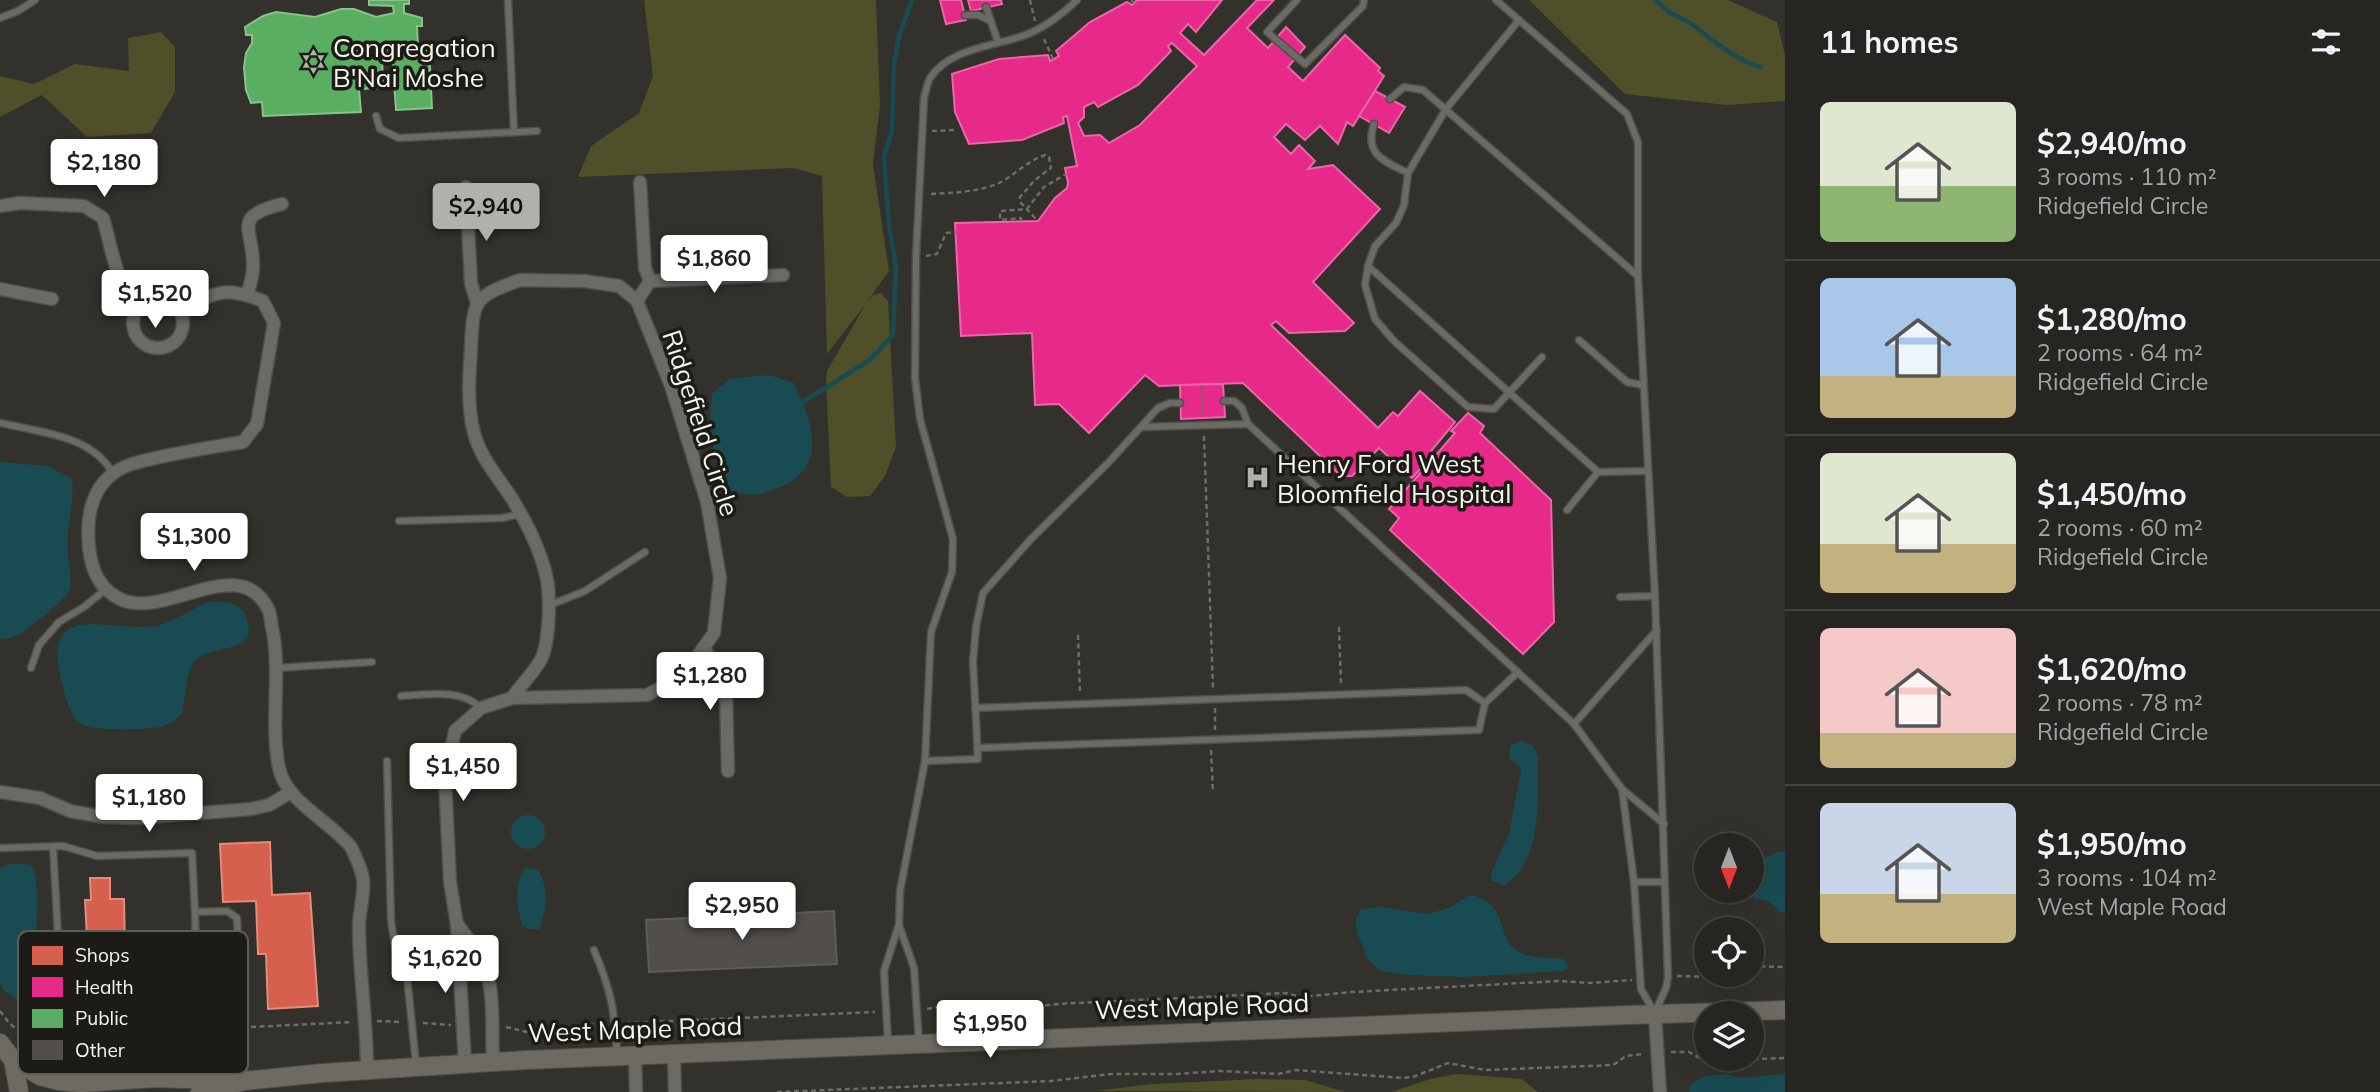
<!DOCTYPE html>
<meta charset="utf-8">
<style>
:root{--surface:#262521;--page:#32312e;--text:#f1f3f6;--muted:#a4a5a5;--line:#42423f;--accent:#b1b0aa}
body{margin:0;font-family:Mulish,sans-serif;background:var(--page);color:var(--text);height:100vh;display:flex;flex-direction:column;font-size:26px;white-space:nowrap}
*{box-sizing:border-box;margin:0}
p{font-size:23px;color:var(--muted)}
.icon{flex:none;width:38px;height:38px;fill:none;stroke:currentColor;stroke-width:2;stroke-linecap:round;stroke-linejoin:round}
.map{position:relative;flex:1;overflow:hidden}
.drawer{display:flex;flex-direction:column;background:var(--surface);width:595px}
.drawer>*{flex:none}
.needle{width:46px;rotate:180deg}
.fabs{position:absolute;left:1694px;top:833px;display:grid;gap:14px}
.fabs a{display:grid;place-items:center;width:70px;height:70px;border-radius:50%;background:var(--surface);box-shadow:0 7px 28px #0002,0 0 0 2px var(--line);font-size:35px}
.price{position:absolute;translate:-50% -60px;padding:0 16px;border-radius:7px;background:#fff;color:#222;font-size:23px;line-height:46px;filter:drop-shadow(0 2px 4px #0008)}
.price::after{content:'';position:absolute;left:50%;top:42px;width:21px;height:16px;margin-left:-10px;background:inherit;clip-path:polygon(0 0,100% 0,50% 100%)}
.price.active{background:var(--accent);color:#111}
ul{padding:0;list-style:none}
li{display:flex;align-items:center;gap:21px;height:175px;padding:0 35px}
li+li{border-top:2px solid var(--line)}
li span{display:grid;place-items:center;flex:none;width:196px;height:140px;border-radius:10px;color:#555}
li>.icon{margin-inline-start:auto}
span .icon{width:84px;height:84px;fill:#fffc;stroke-width:1}
li b{font-size:30px}
h2{display:flex;justify-content:space-between;align-items:center;height:84px;padding:0 35px;font-size:30px}
main{display:flex;flex:1;min-height:0}
.map>svg:first-child{display:block}
</style>
<main>
<div class="map">
<svg width="1785" height="1092" viewBox="0 0 1785 1092">
<rect width="100%" height="100%" fill="#32312c"/>
<!-- green -->
<g fill="#4f4f29">
<polygon points="644,0 876,0 880,105 873,164 889,271 866,303 873,295 881,293 888,301 896,447 885,476 870,496 847,497 831,487 826,382 827,371 865,305 827,354 822,176 793,168 578,177 591,146 639,113 653,76"/>
<polygon points="1529,0 1728,0 1777,22 1785,55 1785,101 1727,105 1625,94"/>
<polygon points="161,32 175,47 175,92 151,133 87,137 42,95 0,117 0,76 34,84 75,64 129,71 128,38"/>
<polygon points="1457,1074 1522,1079 1538,1092 1391,1092 1430,1079"/>
<polygon points="1259,1079 1305,1080 1345,1092 1095,1091 1151,1084"/>
</g>
<!-- water -->
<g fill="#194c52">
<path d="M769,375L794,383C812,422 830,467 778,488C756,497 747,497 726,488C712,454 708,430 712,394L729,379Z"/>
<path d="M0,462L48,466L72,479C75,504 65,529 68,554C69,566 73,580 69,591C66,599 24,633 16,636C11,638 5,639 0,639Z"/>
<path d="M208,602C219,602 231,601 240,608C245,612 248,621 249,627C253,654 205,645 194,662C185,675 186,698 182,714C176,718 171,724 164,726C149,730 91,732 79,723C67,715 53,655 59,642C60,639 66,631 69,629C88,617 135,632 160,625C176,620 193,609 208,602Z"/>
<path d="M1521,741L1533,746L1538,757C1537,800 1544,857 1505,885L1492,881L1491,874L1509,833L1521,771L1518,764L1509,759L1510,746Z"/>
<circle cx="528" cy="832" r="17"/>
<path d="M1779,852H1785V913L1779,911L1769,901L1754,899C1750,890 1748,869 1758,861C1763,857 1773,855 1779,852Z"/>
<path d="M15,863L31,865C44,888 32,931 38,961C42,983 73,1000 58,1023L45,1024L3,989L0,983V867Z"/>
<path d="M525,868L537,869C549,884 547,912 539,929H529L522,925C517,905 513,886 525,868Z"/>
<path d="M1470,895C1511,903 1494,938 1519,952C1530,958 1551,958 1564,959L1569,968L1563,971L1463,977L1406,975L1380,971L1368,959L1358,935L1355,920L1361,909L1379,907L1427,914L1449,908Z"/>
<polygon points="1726,1074 1740,1078 1785,1074 1785,1092 1689,1092 1690,1085 1705,1076"/>
</g>
<!-- shops -->
<g fill="#d6604d" stroke="#e08d7d" stroke-width="2">
<polygon points="270,842 272,895 310,893 318,1006 268,1009 266,954 258,954 256,901 223,902 220,844"/>
<polygon points="90,878 110,878 110,899 124,899 125,948 89,950 82,943 87,937 85,900 91,900"/>
</g>
<!-- health -->
<g fill="#e7298a" stroke="#ec66a8" stroke-width="2" fill-rule="evenodd">
<polygon points="940,0 961,0 966,20 946,24"/>
<polygon points="968,0 1001,0 1002,4 971,11"/>
<path d="M1137,0H1222L1196,32L1188,24L1180,33L1204,55L1257,0H1274L1247,28L1268,48L1286,27L1305,47L1288,67L1303,81L1345,35L1380,68L1378,71L1384,76L1353,126L1347,122L1338,144L1320,126L1305,140L1286,124L1274,137L1291,154L1299,145L1315,161L1308,169L1333,165L1380,209L1313,282L1354,323L1345,331L1289,333L1276,321L1271,325L1378,428L1393,412L1398,416L1420,391L1455,422L1431,451L1434,454L1412,478L1379,448L1352,476H1341L1243,383L1159,386L1145,375L1089,433L1059,404L1035,405L1032,333L961,336L955,223L1038,221L1055,198L1067,188L1068,183L1065,168L1077,166L1067,116L1063,117L1064,123L1022,140L969,144L955,112L952,74L999,59L1048,55L1050,61L1059,56L1056,51L1090,22L1127,2L1132,5ZM1172,43L1197,66L1140,125L1109,143L1100,135L1084,136L1078,123L1084,117V107L1094,102L1098,107L1138,85L1171,51L1168,46Z"/>
<polygon points="1375,91 1405,107 1389,133 1359,116"/>
<polygon points="1223,384 1225,417 1181,419 1180,385"/>
<polygon points="1468,413 1484,426 1480,433 1551,500 1554,622 1523,654 1390,530 1399,518 1389,509 1455,433 1451,431"/>
</g>
<!-- public -->
<polygon fill="#5aae61" stroke="#89c38b" stroke-width="2" points="369,0 409,0 409,4 404,4 404,13 422,18 422,26 417,26 418,47 429,47 432,108 396,110 392,55 382,55 383,88 359,89 361,112 263,116 262,102 251,103 246,90 244,68 246,53 252,43 252,35 246,35 245,27 263,16 276,12 315,17 341,9 354,9 376,17 394,13 393,6 369,5"/>
<g fill="none" stroke-linecap="round" stroke-linejoin="round">
<!-- stream -->
<g stroke="#194c52" stroke-width="4.5">
<path d="M1656,0C1670,17 1678,14 1693,25C1713,40 1735,60 1760,67"/>
<polyline points="803,402 870,360 893,335 896,267 889,225 884,156 892,131 894,65 899,36 912,0"/>
</g>
</g>
<!-- building -->
<polygon fill="#514e4b" stroke="#5e5b59" stroke-width="2" points="834,911 837,964 649,972 646,920"/>
<g fill="none" stroke-linecap="round" stroke-linejoin="round">
<defs>
<g id="lane">
<polyline points="508,0 514,132"/>
<polyline points="1297,0 1267,32 1305,64 1363,6 1364,0"/>
<polyline points="1496,0 1627,114 1638,142 1638,276"/>
<polyline points="986,7 998,42"/>
<polyline points="965,15 978,15 991,21"/>
<polyline points="0,18 18,11 35,0"/>
<polyline points="1519,20 1446,109 1408,173 1404,205 1396,223 1375,246 1368,266 1365,285 1375,319 1394,341 1468,407 1494,409 1542,357"/>
<polyline points="1390,99 1404,87 1423,90 1638,276 1655,596 1668,977 1666,988 1655,1012"/>
<polyline points="376,116 380,129 399,138 537,131"/>
<path d="M1374,124C1364,155 1384,161 1408,173"/>
<polyline points="1368,266 1598,472 1648,471"/>
<polyline points="1579,340 1627,382 1643,385"/>
<polyline points="1224,401 1234,401 1242,408 1248,424 1574,724 1622,789 1664,824"/>
<path d="M0,423C38,432 93,435 113,474"/>
<polyline points="1142,427 1248,424"/>
<polyline points="1567,510 1598,472"/>
<polyline points="399,521 502,518 521,514"/>
<polyline points="1620,597 1655,596"/>
<polyline points="550,605 585,591 645,552"/>
<polyline points="31,668 39,645 59,622 84,607 106,589"/>
<polyline points="276,668 372,662"/>
<path d="M401,696C428,695 461,688 481,708"/>
<polyline points="975,708 1466,690 1485,703"/>
<polyline points="1574,724 1657,630"/>
<polyline points="977,748 1479,730 1485,703 1518,672"/>
<polyline points="387,761 391,921 396,952 406,967 416,1064"/>
<polyline points="925,761 978,759 973,661 976,627 983,593 1031,539 1109,462 1158,408 1170,403 1180,403"/>
<polyline points="1622,789 1634,882 1641,989 1654,1012"/>
<polyline points="53,846 60,971 87,1005 241,999"/>
<polyline points="0,848 63,846 97,856 192,853 195,912 227,911 237,918 244,1079"/>
<polyline points="1634,882 1665,882"/>
<polyline points="195,912 197,1000"/>
<path d="M594,950C611,990 615,1012 617,1054"/>
<polyline points="888,1043 884,971 898,927"/>
<path d="M919,1043L914,968L899,925L900,891L925,761L931,632L952,572L953,539L920,419L915,378L916,257L924,98C926,92 927,83 930,78C950,47 999,46 1028,34C1045,27 1064,13 1077,0"/>
</g>
<g id="street">
<polyline points="640,182 645,268 650,281"/>
<polyline points="466,187 471,283 477,303"/>
<path d="M0,206L20,203L84,206L103,218C112,248 115,286 141,306"/>
<path d="M520,280L584,281L619,286L637,301L671,386L707,502L720,578L714,633L684,675L647,695L512,698C520,686 539,667 543,655C549,637 550,604 548,586C544,557 529,527 514,502C501,480 481,460 474,433C467,406 469,376 471,349C473,299 474,297 520,280Z"/>
<polyline points="0,289 52,299"/>
<path d="M247,295C250,286 253,276 253,267C254,228 230,217 282,204"/>
<circle cx="158" cy="323" r="25"/>
<polyline points="637,301 650,281 783,275"/>
<path d="M179,310C217,293 222,285 263,301L274,323L257,424L243,442C208,448 173,453 139,462C96,472 85,508 89,547C91,568 99,589 120,599C165,621 241,549 269,611C271,617 271,625 273,632C281,676 270,723 279,768C285,797 318,815 338,834C343,839 349,843 352,849C356,858 362,870 363,879C365,894 359,911 359,926C359,974 367,1021 367,1069"/>
<polyline points="703,648 723,674 726,691 728,771"/>
<polyline points="0,792 40,798 70,811 104,817 140,818 251,809 269,805 291,792"/>
<path d="M458,925C466,937 477,949 483,962C496,991 491,1031 493,1062"/>
<polyline points="1655,1014 1660,1092"/>
<polyline points="674,1055 675,1092"/>
<polyline points="635,1056 636,1092"/>
<polyline points="465,1063 457,925 450,882 445,778 455,731 481,708 512,698"/>
</g>
<g id="secondary">
<polyline points="0,1043 13,1060 19,1092"/>
<polyline points="13,1060 40,1076 59,1081 81,1083 154,1078 220,1080"/>
<polyline points="200,1092 244,1081 323,1073 526,1060 1628,1015 1785,1010"/>
</g>
</defs>
<!-- lane casing -->
<use href="#lane" stroke="#4f4e48" stroke-width="9"/>
<!-- street casing -->
<use href="#street" stroke="#4f4e48" stroke-width="15"/>
<!-- secondary casing -->
<use href="#secondary" stroke="#4f4e48" stroke-width="20"/>
<!-- path -->
<g stroke="#6d6c68" stroke-width="2.5" stroke-dasharray="5 3.5" stroke-linecap="butt">
<polyline points="1030,0 1035,21"/>
<polyline points="1131,0 1134,3"/>
<polyline points="1044,39 1053,59"/>
<polyline points="932,131 957,130"/>
<path d="M931,194C953,193 976,192 997,184C1014,176 1027,161 1045,155L1049,157L1051,168L1035,180L1020,197V202L1036,219"/>
<polyline points="1021,221 1021,218 1000,220 1000,211 1027,209 1044,187 1066,174"/>
<polyline points="926,256 937,254 946,233 956,232"/>
<polyline points="1202,385 1203,415"/>
<polyline points="1204,436 1213,688"/>
<polyline points="1339,627 1341,684"/>
<polyline points="1078,635 1080,694"/>
<polyline points="1215,708 1215,730"/>
<polyline points="1211,750 1213,792"/>
<polyline points="1752,966 1785,967"/>
<polyline points="1677,976 1721,977 1726,975"/>
<polyline points="927,1009 953,1004 988,1004 1023,1008 1057,1004 1285,993 1301,997 1352,992 1560,981 1589,983 1632,980"/>
<polyline points="0,1011 9,1023 50,1056 53,1051 64,1047 207,1039 220,1031 231,1029"/>
<polyline points="707,1020 708,1037"/>
<polyline points="377,1021 402,1022"/>
<polyline points="423,1023 451,1025"/>
<polyline points="626,1023 875,1012"/>
<polyline points="251,1027 353,1022"/>
<path d="M506,1027C521,1030 536,1036 551,1034C571,1032 583,1023 606,1024"/>
<polyline points="1671,1052 1689,1052 1705,1061 1785,1058"/>
<polyline points="777,1092 1051,1081 1111,1074 1176,1074 1220,1071 1278,1074 1296,1070 1403,1078 1413,1077 1448,1063 1485,1070 1613,1065 1626,1056 1644,1054"/>
</g>
<!-- lane -->
<use href="#lane" stroke="#6b6a65" stroke-width="6"/>
<!-- street -->
<use href="#street" stroke="#6b6a65" stroke-width="12"/>
<!-- secondary -->
<use href="#secondary" stroke="#6e6a63" stroke-width="18"/>
</g>
<!-- icons -->
<defs>
<symbol id="synagogue-bare" viewBox="-9 -9 18 18"><path d="M0-6.5L5.6 3.2H-5.6ZM0 6.5L5.6-3.2H-5.6Z" fill="#b1b0aa" stroke="#1c1b16" stroke-width="2.5" paint-order="stroke"/></symbol>
<symbol id="hospital-bare" viewBox="-9 -9 18 18"><path d="M-5-5h3v3.5h4V-5h3V5h-3V1.5h-4V5h-3Z" fill="#b1b0aa" stroke="#1c1b16" stroke-width="2.5" paint-order="stroke"/></symbol>
</defs>
<g fill-rule="evenodd">
<use href="#synagogue-bare" x="296" y="44" width="35" height="35"/>
<use href="#hospital-bare" x="1240" y="460" width="35" height="35"/>
</g>
<g text-anchor="middle" dominant-baseline="central" stroke-width="7" stroke-linejoin="round" paint-order="stroke">
<!-- poi labels -->
<g font-size="26" fill="#f6f5ee" stroke="#1c1b16" text-anchor="start">
<text x="333" y="47">Congregation<tspan x="333" dy="30">B'Nai Moshe</tspan></text>
<text x="1277" y="463">Henry Ford West<tspan x="1277" dy="30">Bloomfield Hospital</tspan></text>
</g>
<!-- street labels -->
<g font-size="26" fill="#f6f5ee" stroke="#1c1b16">
<text transform="translate(701 423) rotate(72)">Ridgefield Circle</text>
<text transform="translate(1202 1006) rotate(-2)">West Maple Road</text>
<text transform="translate(635 1029) rotate(-2)">West Maple Road</text>
</g>
</g>
<!-- legend -->
<rect x="18" y="931" width="230" height="143" rx="10" fill="#1c1b16" stroke="#5d5c57" stroke-width="2"/>
<rect x="32" y="946" width="31" height="19" fill="#d6604d"/>
<rect x="32" y="977" width="31" height="20" fill="#e7298a"/>
<rect x="32" y="1009" width="31" height="19" fill="#5aae61"/>
<rect x="32" y="1040" width="31" height="20" fill="#514e4b"/>
<g font-size="19" fill="#f6f5ee">
<text x="75" y="962">Shops</text>
<text x="75" y="994">Health</text>
<text x="75" y="1025">Public</text>
<text x="75" y="1057">Other</text>
</g>
</svg>
<div class="fabs">
<a><svg class="needle" viewBox="-14 -14 28 28"><path d="M0-13l5 13h-10z" fill="#e53935"/><path d="M0 13l5-13h-10z" fill="#a4a5a5"/></svg></a>
<a><svg class="icon" aria-label="locate" viewBox="0 0 24 24"><circle cx="12" cy="12" r="6"/><path d="M12 2v4M12 18v4M2 12h4M18 12h4"/></svg></a>
<a><svg class="icon" aria-label="layers" viewBox="0 0 24 24"><path d="M12 4l9 5-9 5-9-5zM3 14l9 5 9-5"/></svg></a>
</div>
<b class="price" style="left:104px;top:199px">$2,180</b>
<b class="price active" style="left:486px;top:243px">$2,940</b>
<b class="price" style="left:714px;top:295px">$1,860</b>
<b class="price" style="left:155px;top:330px">$1,520</b>
<b class="price" style="left:194px;top:573px">$1,300</b>
<b class="price" style="left:710px;top:712px">$1,280</b>
<b class="price" style="left:463px;top:803px">$1,450</b>
<b class="price" style="left:149px;top:834px">$1,180</b>
<b class="price" style="left:742px;top:942px">$2,950</b>
<b class="price" style="left:445px;top:995px">$1,620</b>
<b class="price" style="left:990px;top:1060px">$1,950</b>
</div>
<section class="drawer">
<h2>11 homes<svg class="icon" aria-label="filters" viewBox="0 0 24 24"><path d="M4 7h16M4 17h16"/><circle cx="9" cy="7" r="2"/><circle cx="15" cy="17" r="2"/></svg></h2>
<ul>
<li><span style="background:linear-gradient(#dfe7d0 60%,#8fb573 0)"><svg class="icon" aria-label="home" viewBox="0 0 24 24"><path d="M3 11l9-7 9 7M6 9v11h12V9"/></svg></span><div><b>$2,940/mo</b><p>3 rooms · 110 m²</p><p>Ridgefield Circle</p></div></li>
<li><span style="background:linear-gradient(#a9c7e8 70%,#c2b280 0)"><svg class="icon" aria-label="home" viewBox="0 0 24 24"><path d="M3 11l9-7 9 7M6 9v11h12V9"/></svg></span><div><b>$1,280/mo</b><p>2 rooms · 64 m²</p><p>Ridgefield Circle</p></div></li>
<li><span style="background:linear-gradient(#dfe7d0 65%,#c2b280 0)"><svg class="icon" aria-label="home" viewBox="0 0 24 24"><path d="M3 11l9-7 9 7M6 9v11h12V9"/></svg></span><div><b>$1,450/mo</b><p>2 rooms · 60 m²</p><p>Ridgefield Circle</p></div></li>
<li><span style="background:linear-gradient(#f6c9c9 75%,#c2b280 0)"><svg class="icon" aria-label="home" viewBox="0 0 24 24"><path d="M3 11l9-7 9 7M6 9v11h12V9"/></svg></span><div><b>$1,620/mo</b><p>2 rooms · 78 m²</p><p>Ridgefield Circle</p></div></li>
<li><span style="background:linear-gradient(#c9d6e8 65%,#c2b280 0)"><svg class="icon" aria-label="home" viewBox="0 0 24 24"><path d="M3 11l9-7 9 7M6 9v11h12V9"/></svg></span><div><b>$1,950/mo</b><p>3 rooms · 104 m²</p><p>West Maple Road</p></div></li>
</ul>
</section>
</main>
